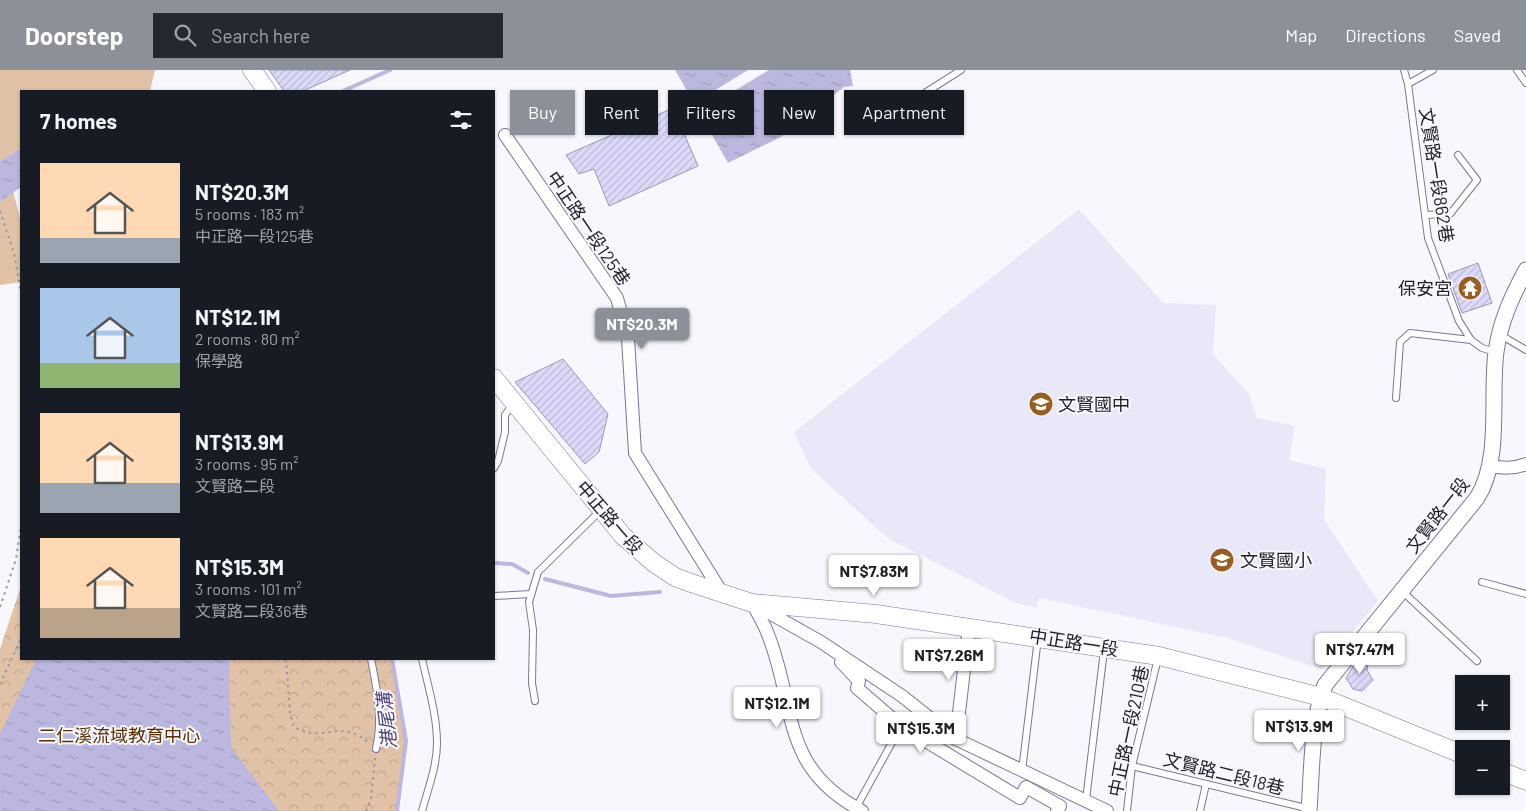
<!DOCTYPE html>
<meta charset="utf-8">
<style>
:root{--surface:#171b24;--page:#242831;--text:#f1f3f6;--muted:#9ea1a6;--accent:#8c9099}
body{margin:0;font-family:Barlow,"Noto Sans TC",sans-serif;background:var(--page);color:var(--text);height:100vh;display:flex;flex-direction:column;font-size:19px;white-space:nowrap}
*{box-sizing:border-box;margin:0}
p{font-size:16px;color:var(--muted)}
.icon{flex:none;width:28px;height:28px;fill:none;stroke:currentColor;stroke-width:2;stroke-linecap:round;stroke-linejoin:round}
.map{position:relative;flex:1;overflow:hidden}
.sheet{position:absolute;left:20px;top:20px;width:475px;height:570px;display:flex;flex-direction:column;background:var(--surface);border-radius:0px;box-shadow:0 1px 4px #0004}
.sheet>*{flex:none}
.guide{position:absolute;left:510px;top:20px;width:475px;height:45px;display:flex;gap:10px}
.fabs{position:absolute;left:1455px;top:605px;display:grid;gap:10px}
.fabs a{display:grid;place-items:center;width:55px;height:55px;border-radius:0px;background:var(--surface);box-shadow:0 1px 4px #0004;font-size:25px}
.price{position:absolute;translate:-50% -42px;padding:0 11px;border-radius:5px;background:#fff;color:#222;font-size:16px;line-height:32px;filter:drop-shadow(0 1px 2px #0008)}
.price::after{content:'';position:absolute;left:50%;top:30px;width:15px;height:11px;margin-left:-8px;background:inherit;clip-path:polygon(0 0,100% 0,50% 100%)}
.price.current{background:var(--accent);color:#fff}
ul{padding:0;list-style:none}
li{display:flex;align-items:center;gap:15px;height:125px;padding:0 20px}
li span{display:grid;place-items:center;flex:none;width:140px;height:100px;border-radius:0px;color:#555}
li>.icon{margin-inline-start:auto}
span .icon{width:60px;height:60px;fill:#fffc;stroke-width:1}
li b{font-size:21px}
h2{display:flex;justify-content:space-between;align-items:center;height:60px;padding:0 20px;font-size:21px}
.chip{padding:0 18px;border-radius:0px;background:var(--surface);box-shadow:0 1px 4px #0004;font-size:18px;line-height:45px}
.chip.current{background:var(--accent);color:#fff}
header{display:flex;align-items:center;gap:30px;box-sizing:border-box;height:70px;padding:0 25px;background:var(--accent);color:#fff}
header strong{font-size:24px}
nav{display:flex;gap:28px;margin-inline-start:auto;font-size:18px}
.search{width:350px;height:45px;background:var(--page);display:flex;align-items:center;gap:12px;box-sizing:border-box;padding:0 18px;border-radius:0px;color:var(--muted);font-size:19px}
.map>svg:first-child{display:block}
</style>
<header>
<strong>Doorstep</strong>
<div class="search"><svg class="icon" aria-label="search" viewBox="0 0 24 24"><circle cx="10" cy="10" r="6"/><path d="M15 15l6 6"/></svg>Search here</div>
<nav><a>Map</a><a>Directions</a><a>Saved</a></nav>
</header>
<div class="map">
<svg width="1526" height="741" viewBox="0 0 1526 741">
<defs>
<pattern id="park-crowns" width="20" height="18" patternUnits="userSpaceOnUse" patternTransform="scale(1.25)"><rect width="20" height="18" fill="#e2c2a7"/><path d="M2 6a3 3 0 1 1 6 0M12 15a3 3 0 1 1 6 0" fill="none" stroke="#c2a690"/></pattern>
<pattern id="water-ripples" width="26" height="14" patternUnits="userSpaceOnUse" patternTransform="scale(1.25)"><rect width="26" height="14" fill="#bbb7de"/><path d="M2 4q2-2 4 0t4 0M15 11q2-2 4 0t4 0" fill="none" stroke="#a09dbf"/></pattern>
<pattern id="building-hatch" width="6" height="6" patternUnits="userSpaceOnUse" patternTransform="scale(1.25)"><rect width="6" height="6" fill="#dcd9fa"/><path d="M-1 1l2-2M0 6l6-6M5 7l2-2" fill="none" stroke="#bcbad6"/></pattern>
</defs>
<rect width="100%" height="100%" fill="#f7f7fd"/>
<!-- built -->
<polygon fill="#e9e8f8" points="1079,139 1163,233 1216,235 1213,284 1249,324 1257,348 1295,356 1289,390 1326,399 1324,449 1378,531 1321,599 1228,568 1039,528 1036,538 1014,532 889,469 811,399 794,362"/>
<!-- grass -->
<g fill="#e2c2a7">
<polygon points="0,0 155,0 150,21 21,21 21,78 0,91"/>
<polygon points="13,121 21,152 21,212 0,215 0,132"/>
</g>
<!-- park -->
<polygon fill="url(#park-crowns)" points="21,516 21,589 392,589 406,671 397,741 0,741 0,579"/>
<!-- water -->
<g fill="url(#water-ripples)">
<polygon points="675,0 748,0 694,33"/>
<polygon points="769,0 850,0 853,16 844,17 781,67 728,93 699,42"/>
<polygon points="21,78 21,117 0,132 0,91"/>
<polygon points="36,589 229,589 231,677 279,741 0,741 0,664"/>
</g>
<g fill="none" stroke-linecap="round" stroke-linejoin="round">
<!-- stream -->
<g stroke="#bbb7de" stroke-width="4">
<polyline points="343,21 390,0"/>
<polyline points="494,493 512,494 528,503"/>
<polyline points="545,509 611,526 660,522"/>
<polyline points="392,589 406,671 397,741"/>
</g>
</g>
<!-- building -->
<g fill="url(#building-hatch)" stroke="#9b98b7">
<polygon points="269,0 350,0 303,21 284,21"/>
<polygon points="673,38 698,96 609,136 594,99 579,104 566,85"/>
<polygon points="1478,193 1492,233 1462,243 1448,204"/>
<polygon points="563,289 608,344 599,382 585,394 515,312"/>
<polygon points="1359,587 1368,591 1367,600 1373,610 1362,621 1353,619 1346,608"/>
</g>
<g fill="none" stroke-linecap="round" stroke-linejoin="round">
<defs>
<g id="service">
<polyline points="1404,0 1408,14 1428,168 1459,251 1471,270 1482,278 1496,282"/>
<polyline points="1517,0 1526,13"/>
<polyline points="1408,14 1433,0"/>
<polyline points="891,48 909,33 961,0"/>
<polyline points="1425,145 1450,144 1477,110 1458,85"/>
<polyline points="1499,264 1526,280"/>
<polyline points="1396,328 1400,272 1410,263 1471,270"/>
<polyline points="494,398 498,391 505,362 505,345 513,334"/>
<polyline points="1482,512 1526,524"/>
<polyline points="1402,521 1477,591"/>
<polyline points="494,526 531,524"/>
<path d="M371,589C377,619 383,648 376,679"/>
<polyline points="535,631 532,613 533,560 529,532 538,502 601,440"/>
<polyline points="1132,696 1310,739"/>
<polyline points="1022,701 1038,568"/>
<polyline points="1086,730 1104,580"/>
<polyline points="856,738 901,656"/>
<path d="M422,741C428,719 437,696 437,673C437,645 428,616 422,589"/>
<polyline points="1127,741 1132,696 1158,588"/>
<polyline points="1200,741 1206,714"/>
</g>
<g id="minor">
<polyline points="505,65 617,228 628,268 635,383 722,523"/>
<path d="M1489,396C1503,398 1513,399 1526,394"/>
<path d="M752,533C758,544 765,555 769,567C797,640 780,697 862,741"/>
<polyline points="757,536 821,572 902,626 956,669 1107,741"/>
<polyline points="841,592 859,611 857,618 901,656 1020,728 1026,717 1060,736 1057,741"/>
<polyline points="956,669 969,556"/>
</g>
<path id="tertiary" d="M1309,741C1312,700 1311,653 1325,615L1477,428C1502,389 1490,327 1496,282C1500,252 1512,226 1526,200"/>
<g id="secondary">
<polyline points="252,0 267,21"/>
<polyline points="494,308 623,466 654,493 675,507 691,513 752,533 876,544 1159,586 1321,627 1464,685"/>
<polyline points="1501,701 1526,711"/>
</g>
</defs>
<!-- service casing -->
<use href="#service" stroke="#7a7795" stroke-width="8"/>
<!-- minor casing -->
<use href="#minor" stroke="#7a7795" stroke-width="14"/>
<!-- tertiary casing -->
<use href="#tertiary" stroke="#7a7795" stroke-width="17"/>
<!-- secondary casing -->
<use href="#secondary" stroke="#7a7795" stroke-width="19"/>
<!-- path -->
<g stroke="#9a99a2" stroke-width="2" stroke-dasharray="2.5 4" stroke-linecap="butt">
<polyline points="0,141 14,183 21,223"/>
<polyline points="0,537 16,489 21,456"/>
<path d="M286,589L290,643L294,657C325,674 338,648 368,672"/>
<polyline points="0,614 21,569"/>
<polyline points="366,741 371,729 375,688"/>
</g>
<!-- service -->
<use href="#service" stroke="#fff" stroke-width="6"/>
<!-- minor -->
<use href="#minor" stroke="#fff" stroke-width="12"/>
<!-- tertiary -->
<use href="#tertiary" stroke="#fff" stroke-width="15"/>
<!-- secondary -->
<use href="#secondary" stroke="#fff" stroke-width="18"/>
</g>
<!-- icons -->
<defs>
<symbol id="temple-disc" viewBox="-11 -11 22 22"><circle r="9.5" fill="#9a5d20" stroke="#f7f7fd"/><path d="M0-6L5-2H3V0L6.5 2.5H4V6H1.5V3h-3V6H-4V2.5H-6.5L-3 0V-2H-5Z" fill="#fff"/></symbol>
<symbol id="school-disc" viewBox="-11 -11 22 22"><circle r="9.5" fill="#9a5d20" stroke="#f7f7fd"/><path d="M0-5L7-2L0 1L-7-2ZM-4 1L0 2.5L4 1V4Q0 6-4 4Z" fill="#fff"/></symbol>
</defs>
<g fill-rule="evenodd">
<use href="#temple-disc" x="1456" y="204" width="28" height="28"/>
<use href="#school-disc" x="1027" y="320" width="28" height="28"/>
<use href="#school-disc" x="1208" y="476" width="28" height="28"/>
</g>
<g text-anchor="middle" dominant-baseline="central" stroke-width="4" stroke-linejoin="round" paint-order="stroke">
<!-- street labels -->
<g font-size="18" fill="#201e2a" stroke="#f7f7fd">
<text transform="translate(1437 105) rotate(81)">文賢路一段862巷</text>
<text transform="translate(589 158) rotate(56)">中正路一段125巷</text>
<text transform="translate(1437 445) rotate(-52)">文賢路一段</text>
<text transform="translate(610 447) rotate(49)">中正路一段</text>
<text transform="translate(1074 572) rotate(9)">中正路一段</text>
<text transform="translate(1128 661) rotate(-78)">中正路一段210巷</text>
<text transform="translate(1224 703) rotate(14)">文賢路二段18巷</text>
</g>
<!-- poi labels -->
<g font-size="18" fill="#201e2a" stroke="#f7f7fd" text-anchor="start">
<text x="1452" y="218" text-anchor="end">保安宮</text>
<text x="1058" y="334">文賢國中</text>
<text x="1240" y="490">文賢國小</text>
</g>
<!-- park labels -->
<g font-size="18" fill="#5a3000" stroke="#f7f7fd">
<text x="119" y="665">二仁溪流域教育中心</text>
</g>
<!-- water labels -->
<g font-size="19" font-style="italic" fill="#4f477b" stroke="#f7f7fd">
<text transform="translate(386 651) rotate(-96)">港尾溝</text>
</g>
</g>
</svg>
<div class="fabs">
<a>+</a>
<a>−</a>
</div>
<b class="price current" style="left:642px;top:280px">NT$20.3M</b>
<b class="price" style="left:874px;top:527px">NT$7.83M</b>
<b class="price" style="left:1360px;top:605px">NT$7.47M</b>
<b class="price" style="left:949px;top:611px">NT$7.26M</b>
<b class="price" style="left:777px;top:659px">NT$12.1M</b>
<b class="price" style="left:1299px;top:682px">NT$13.9M</b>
<b class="price" style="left:921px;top:684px">NT$15.3M</b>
<div class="guide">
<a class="chip current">Buy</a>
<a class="chip">Rent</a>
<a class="chip">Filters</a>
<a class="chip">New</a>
<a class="chip">Apartment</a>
</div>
<section class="sheet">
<h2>7 homes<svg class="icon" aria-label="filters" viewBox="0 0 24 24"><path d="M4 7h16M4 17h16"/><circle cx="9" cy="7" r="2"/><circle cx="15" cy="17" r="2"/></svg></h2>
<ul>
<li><span style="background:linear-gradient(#ffd9b3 75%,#9aa5b1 0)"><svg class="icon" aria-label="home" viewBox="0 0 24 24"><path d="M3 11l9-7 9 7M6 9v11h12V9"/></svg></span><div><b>NT$20.3M</b><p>5 rooms · 183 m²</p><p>中正路一段125巷</p></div></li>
<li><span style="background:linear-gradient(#a9c7e8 75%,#8fb573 0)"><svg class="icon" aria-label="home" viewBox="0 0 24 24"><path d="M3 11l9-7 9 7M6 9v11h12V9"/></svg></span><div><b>NT$12.1M</b><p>2 rooms · 80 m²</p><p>保學路</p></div></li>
<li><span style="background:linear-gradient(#ffd9b3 70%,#9aa5b1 0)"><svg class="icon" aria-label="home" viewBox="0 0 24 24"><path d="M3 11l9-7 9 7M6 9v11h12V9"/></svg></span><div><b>NT$13.9M</b><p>3 rooms · 95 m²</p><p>文賢路二段</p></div></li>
<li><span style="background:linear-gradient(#ffd9b3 70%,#b9a48a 0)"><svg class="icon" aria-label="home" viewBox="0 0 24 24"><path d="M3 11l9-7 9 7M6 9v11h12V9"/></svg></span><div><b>NT$15.3M</b><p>3 rooms · 101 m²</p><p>文賢路二段36巷</p></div></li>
</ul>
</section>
</div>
